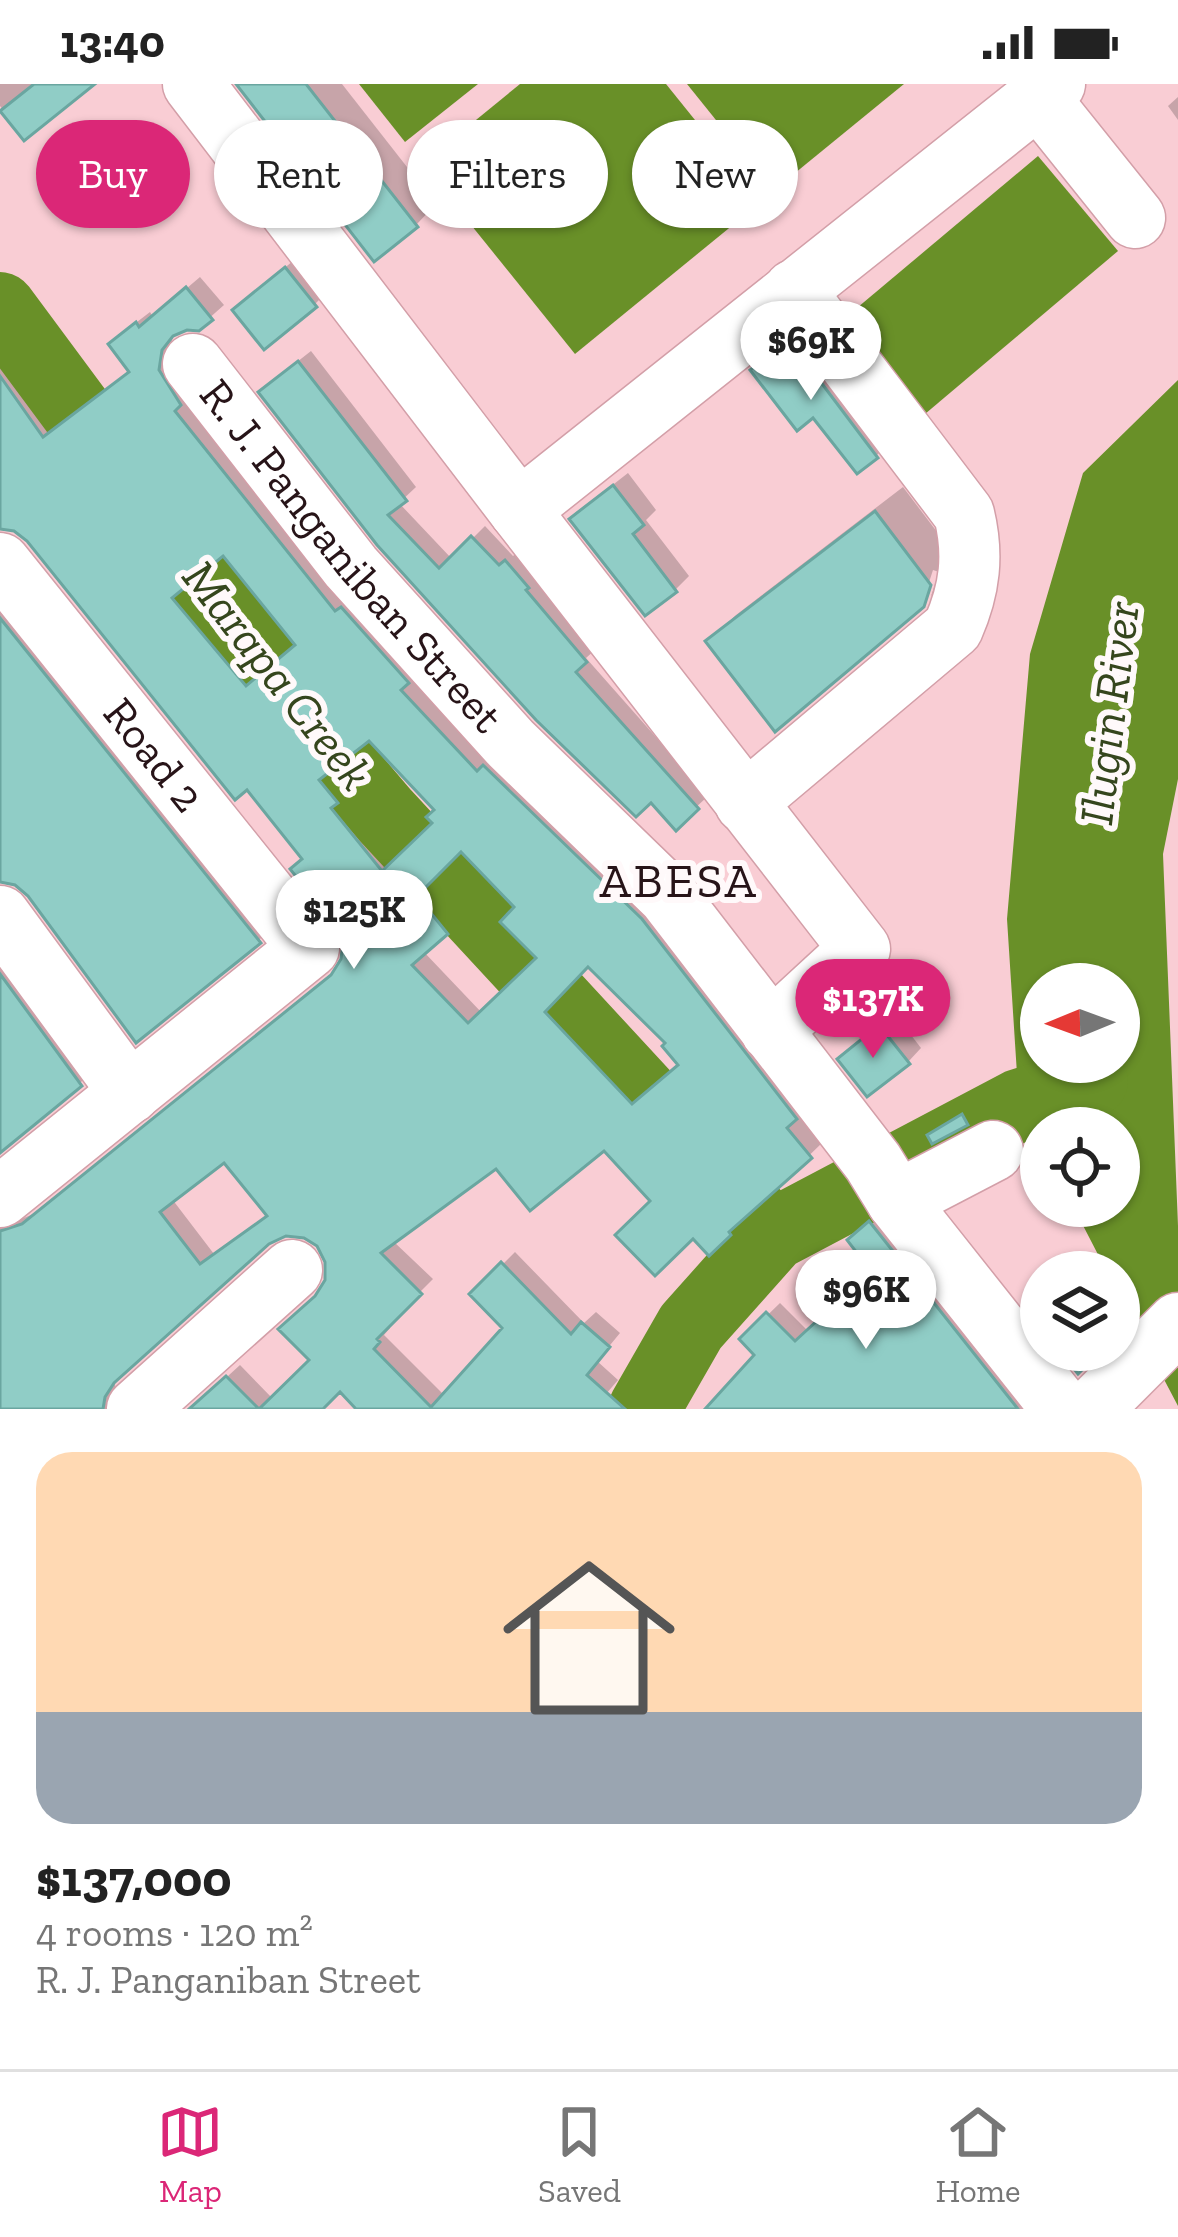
<!DOCTYPE html>
<meta charset="utf-8">
<style>
:root{--surface:#fff;--page:#f6f6f6;--text:#222;--muted:#767676;--line:#e0e0e0;--accent:#db2777}
body{margin:0;font-family:"Zilla Slab",serif;background:var(--page);color:var(--text);height:100vh;display:flex;flex-direction:column;font-size:45px;white-space:nowrap}
*{box-sizing:border-box;margin:0}
p{font-size:39px;color:var(--muted)}
.icon{flex:none;width:66px;height:66px;fill:none;stroke:currentColor;stroke-width:2;stroke-linecap:round;stroke-linejoin:round}
.map{position:relative;height:1325px;overflow:hidden}
.sheet{display:flex;flex-direction:column;background:var(--surface);flex:1}
.sheet>*{flex:none}
.top-card{position:absolute;left:36px;top:36px;width:1107px;height:108px;display:flex;gap:24px}
.needle{width:78px;rotate:269deg}
.tools{position:absolute;left:1020px;top:879px;display:grid;gap:24px}
.tools a{display:grid;place-items:center;width:120px;height:120px;border-radius:50%;background:var(--surface);box-shadow:0 3px 9px #0004;font-size:60px}
.price{position:absolute;translate:-50% -102px;padding:0 27px;border-radius:42px;background:#fff;color:#222;font-size:39px;line-height:78px;filter:drop-shadow(0 3px 6px #0008)}
.price::after{content:'';position:absolute;left:50%;top:72px;width:36px;height:27px;margin-left:-18px;background:inherit;clip-path:polygon(0 0,100% 0,50% 100%)}
.price.active{background:var(--accent);color:#fff}
ul{padding:0;list-style:none}
li{display:grid;align-content:center;gap:24px;height:636px;padding:0 36px}
li+li{border-top:3px solid var(--line)}
li span{display:grid;place-items:center;height:372px;border-radius:36px;color:#555}
li>.icon{margin-inline-start:auto}
span .icon{width:216px;height:216px;fill:#fffc;stroke-width:1}
li b{font-size:51px}
.chip{padding:0 42px;border-radius:54px;background:var(--surface);box-shadow:0 3px 9px #0004;font-size:42px;line-height:108px}
.chip.active{background:var(--accent);color:#fff}
.status{display:flex;justify-content:space-between;align-items:center;height:84px;padding:0 60px;background:var(--surface);direction:ltr}
.status svg{height:33px;fill:currentColor}
.tabs{display:flex;justify-content:space-around;align-items:center;height:168px;border-top:3px solid var(--line);background:var(--surface);font-size:33px;color:var(--muted)}
.tabs a{display:grid;justify-items:center;gap:6px}
.tabs .active{color:var(--accent)}
.map>svg:first-child{display:block}
</style>
<div class="status"><b>13:40</b><svg viewBox="0 0 49 12"><path d="M0 12V9h3v3zM5 12V6h3v6zM10 12V3h3v9zM15 12V0h3v12zM26 1h20v11H26zM47 4h2v5h-2z"/></svg></div>
<div class="map">
<svg width="1178" height="1325" viewBox="0 0 1178 1325">
<rect width="100%" height="100%" fill="#f9cdd4"/>
<!-- water -->
<g fill="#699028" fill-rule="evenodd">
<polygon points="359,0 478,0 405,58"/>
<polygon points="520,0 666,0 761,118 575,270 422,80"/>
<polygon points="687,0 904,0 773,107"/>
<polygon points="1038,72 1118,167 925,330 845,234"/>
<path d="M1178,296V695L1163,770L1178,1142V1322L1119,1210V1188H1107L1073,1122H1119V1044H1041V1062L1019,1021L1007,835L1030,570L1083,389ZM1041,900H1119V978H1041Z"/>
</g>
<!-- shadow -->
<g fill="#0003" fill-rule="evenodd">
<polygon points="0,0 90,0 25,53 0,22"/>
<polygon points="240,0 342,0 436,120 416,141"/>
<polygon points="1178,13 1178,36 1168,22"/>
<polygon points="300,171 328,207 315,220 250,213"/>
<path d="M200,193L224,221L198,244L187,243L173,250L170,272L654,823L807,1021L798,1030L822,1059L709,1168L604,1063L497,1081L393,1157L433,1195L387,1241L390,1244L384,1251L442,1309L506,1244L473,1210L515,1168L584,1239L596,1228L620,1249L597,1277L618,1296L594,1324L360,1325L340,1304L319,1325H192L240,1281L273,1315L313,1276L319,1210L328,1196V1177L321,1162L305,1151L286,1149L267,1158L124,1286L115,1300L118,1325H0V1131L19,1136L38,1128L338,886L346,860L305,774L248,702L29,455L12,444L0,442V264L57,343L132,286L124,248L150,228L153,233ZM224,468L298,560L260,592L184,501ZM369,653L438,726L436,738L396,777L342,710L348,704L331,683ZM461,764L518,823L540,874L482,929L423,867L459,835L428,798ZM588,879L669,958L681,980L646,1010L556,914ZM224,1075L269,1130L214,1170L172,1115Z"/>
<polygon points="804,245 890,358 876,372 768,273"/>
<polygon points="311,267 416,403 399,419 452,475 485,442 513,472 519,467 597,564 586,574 708,712 676,742 651,715 636,729 274,296"/>
<polygon points="628,389 656,426 646,436 689,492 675,506 587,421"/>
<polygon points="903,403 956,473 950,493 931,512 939,488 933,486 922,520 709,557 736,531"/>
<polygon points="0,507 271,844 259,856 29,809 14,797 0,795"/>
<polygon points="0,861 93,988 0,1065"/>
<polygon points="894,929 921,964 908,978 855,962"/>
<polygon points="883,1128 1039,1325 709,1325 758,1271 743,1255 780,1219 809,1248 875,1187 863,1145"/>
</g>
<g fill="none" stroke-linecap="round" stroke-linejoin="round">
<!-- river -->
<g stroke="#699028" stroke-width="72">
<polyline points="0,224 315,649 385,731 773,1151"/>
<polyline points="644,1325 691,1243 773,1151 1019,1021 1092,997"/>
</g>
</g>
<!-- building -->
<g fill="#90cdc6" stroke="#6aa6a0" stroke-width="3" fill-rule="evenodd">
<polygon points="34,0 95,0 24,57 0,27"/>
<polygon points="236,0 306,0 418,143 374,178"/>
<polygon points="285,183 317,223 264,266 232,226"/>
<path d="M186,203L213,236L199,247L187,246L173,252L162,266L159,286L181,321L175,327L335,527L341,523L409,599L401,606L477,687L483,681L642,835L797,1035L787,1044L812,1074L729,1148L731,1151L709,1172L693,1155L655,1192L615,1151L650,1117L604,1067L530,1127L496,1085L381,1169L422,1210L377,1255L380,1258L374,1265L431,1323L502,1244L469,1210L501,1178L571,1250L581,1238L610,1263L587,1291L625,1325H356L340,1308L323,1325H259L309,1276L278,1245L315,1212L325,1196V1178L317,1162L304,1154L286,1152L269,1160L114,1299L105,1313L103,1325H0V1147L22,1140L331,891L341,875L343,858L337,843L290,785L302,775L247,706L235,716L27,457L14,447L0,445V292L43,353L129,288L108,260L136,238L139,243ZM223,472L295,561L246,602L172,514ZM369,657L434,726L426,733L432,739L382,787L331,724L338,719L319,696ZM461,768L514,823L500,838L536,874L468,939L412,881L448,850L417,812ZM588,883L665,959L662,962L678,981L632,1020L545,928ZM224,1079L267,1132L200,1180L160,1128Z"/>
<polygon points="789,256 878,374 857,390 813,334 797,347 750,286"/>
<polygon points="298,277 407,417 388,431 439,484 471,452 499,481 505,476 529,504 526,506 587,578 576,588 699,725 676,747 651,719 636,733 536,636 377,461 258,308"/>
<polygon points="613,401 644,441 633,450 677,508 645,532 569,435"/>
<polygon points="875,427 931,501 924,523 775,648 705,557"/>
<polygon points="0,534 261,859 136,959 28,812 15,801 0,798"/>
<polygon points="0,890 82,1002 0,1069"/>
<polygon points="879,941 910,980 867,1013 837,975"/>
<polygon points="962,1030 968,1041 932,1060 927,1051"/>
<polygon points="869,1137 1018,1325 705,1325 754,1271 739,1255 766,1228 795,1257 871,1187 847,1156"/>
<polygon points="1059,1266 1102,1266 1078,1290"/>
<polygon points="226,1292 259,1325 189,1325"/>
</g>
<g fill="none" stroke-linecap="round" stroke-linejoin="round">
<defs>
<g id="minor">
<polyline points="193,0 519,426 1055,0"/>
<polyline points="1038,13 1135,134"/>
<path id="s1" d="M193,280L351,483L511,660L668,812L873,1078L897,1117L1062,1325"/>
<polyline points="519,426 860,865 771,947"/>
<path id="s2" d="M0,479L309,864L0,1113"/>
<path d="M745,719L953,544C970,505 974,471 964,430L794,206"/>
<polyline points="0,832 130,1009"/>
<polyline points="897,1117 993,1067"/>
<polyline points="137,1325 292,1186"/>
<polyline points="1092,1325 1178,1239"/>
</g>
</defs>
<!-- minor casing -->
<use href="#minor" stroke="#d39fa8" stroke-width="63"/>
<!-- minor -->
<use href="#minor" stroke="#fff" stroke-width="60"/>
</g>
<g text-anchor="middle" dominant-baseline="central" stroke-width="12" stroke-linejoin="round" paint-order="stroke">
<!-- street labels -->
<g font-size="45" fill="#271418" stroke="#fff9fa">
<text stroke="none"><textPath href="#s1" startOffset="249">R. J. Panganiban Street</textPath></text>
<text stroke="none"><textPath href="#s2" startOffset="246">Road 2</textPath></text>
</g>
<!-- water labels -->
<g font-size="48" font-style="italic" fill="#35461d" stroke="#fff9fa">
<text transform="translate(278 591) rotate(52)">Marapa Creek</text>
<text transform="translate(1109 629) rotate(-83)">Ilugin River</text>
</g>
<!-- neighbourhood labels -->
<g font-size="48" letter-spacing="3" fill="#271418" stroke="#fff9fa">
<text x="679" y="796">ABESA</text>
</g>
</g>
</svg>
<div class="tools">
<a><svg class="needle" viewBox="-14 -14 28 28"><path d="M0-13l5 13h-10z" fill="#e53935"/><path d="M0 13l5-13h-10z" fill="#767676"/></svg></a>
<a><svg class="icon" aria-label="locate" viewBox="0 0 24 24"><circle cx="12" cy="12" r="6"/><path d="M12 2v4M12 18v4M2 12h4M18 12h4"/></svg></a>
<a><svg class="icon" aria-label="layers" viewBox="0 0 24 24"><path d="M12 4l9 5-9 5-9-5zM3 14l9 5 9-5"/></svg></a>
</div>
<b class="price" style="left:811px;top:319px">$69K</b>
<b class="price" style="left:354px;top:888px">$125K</b>
<b class="price active" style="left:873px;top:977px">$137K</b>
<b class="price" style="left:866px;top:1268px">$96K</b>
<div class="top-card">
<a class="chip active">Buy</a>
<a class="chip">Rent</a>
<a class="chip">Filters</a>
<a class="chip">New</a>
</div>
</div>
<section class="sheet">
<ul>
<li><span style="background:linear-gradient(#ffd9b3 70%,#9aa5b1 0)"><svg class="icon" aria-label="home" viewBox="0 0 24 24"><path d="M3 11l9-7 9 7M6 9v11h12V9"/></svg></span><div><b>$137,000</b><p>4 rooms · 120 m²</p><p>R. J. Panganiban Street</p></div></li>
</ul>
</section>
<nav class="tabs">
<a class="active"><svg class="icon" aria-label="map" viewBox="0 0 24 24"><path d="M3 6l6-2 6 2 6-2v14l-6 2-6-2-6 2zM9 4v14M15 6v14"/></svg>Map</a>
<a><svg class="icon" aria-label="saved" viewBox="0 0 24 24"><path d="M7 4h10v16l-5-4-5 4z"/></svg>Saved</a>
<a><svg class="icon" aria-label="home" viewBox="0 0 24 24"><path d="M3 11l9-7 9 7M6 9v11h12V9"/></svg>Home</a>
</nav>
